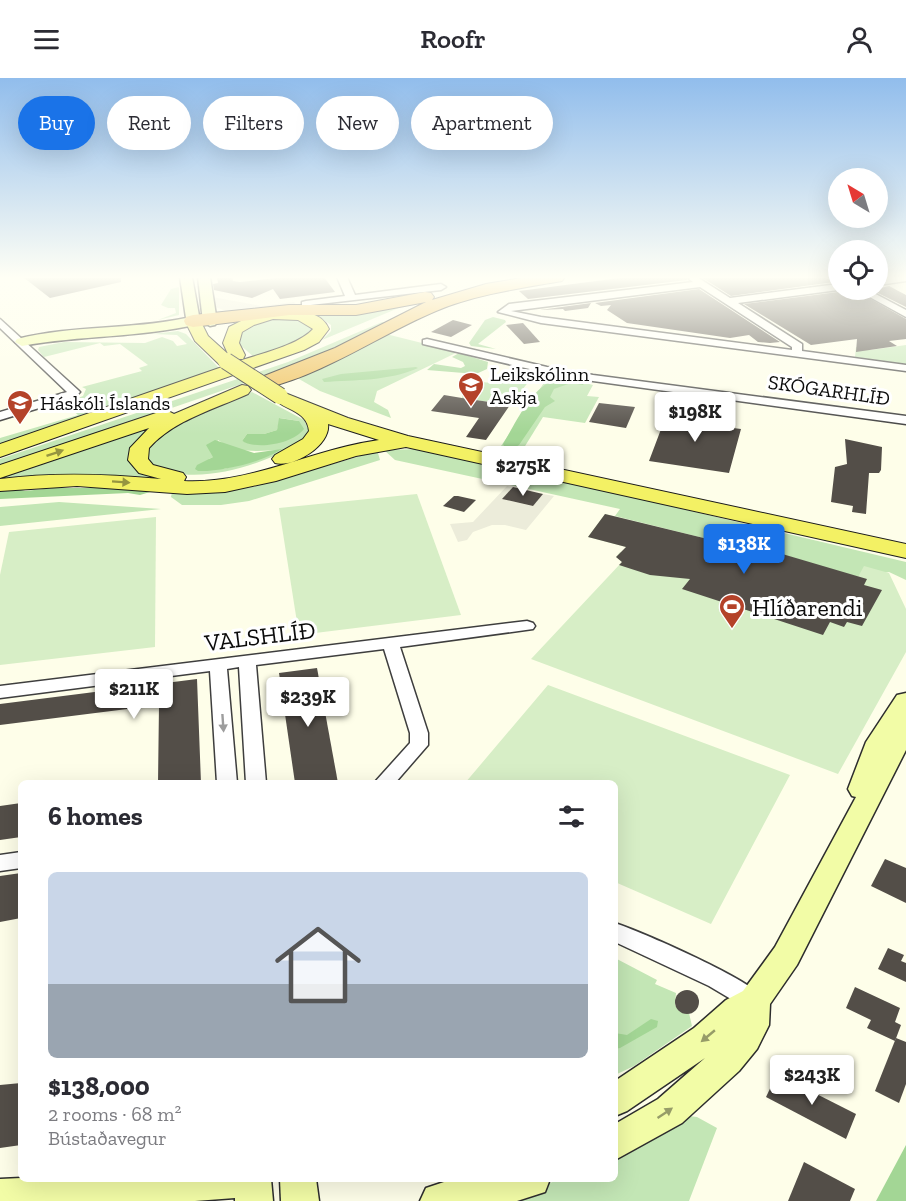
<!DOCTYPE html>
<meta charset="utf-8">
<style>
:root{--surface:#fff;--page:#f2f2f3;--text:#2b2b33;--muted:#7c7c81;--accent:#1a73e8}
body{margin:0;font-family:"Zilla Slab",serif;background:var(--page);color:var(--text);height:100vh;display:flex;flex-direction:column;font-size:22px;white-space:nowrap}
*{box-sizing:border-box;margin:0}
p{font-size:20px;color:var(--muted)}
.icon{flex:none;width:33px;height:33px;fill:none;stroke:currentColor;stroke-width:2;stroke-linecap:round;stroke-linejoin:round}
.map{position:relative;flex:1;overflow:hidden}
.panel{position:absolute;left:18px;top:702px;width:600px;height:402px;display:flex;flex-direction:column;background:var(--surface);border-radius:9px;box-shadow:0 6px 24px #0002}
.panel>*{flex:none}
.guide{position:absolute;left:18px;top:18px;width:600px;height:54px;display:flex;gap:12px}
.needle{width:39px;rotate:322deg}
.fabs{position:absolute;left:828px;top:90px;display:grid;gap:12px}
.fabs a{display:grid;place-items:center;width:60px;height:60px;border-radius:50%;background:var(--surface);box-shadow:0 6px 24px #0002;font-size:30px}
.price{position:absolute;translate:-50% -51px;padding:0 14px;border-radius:6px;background:#fff;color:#222;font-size:20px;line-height:39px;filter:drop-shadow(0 2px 3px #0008)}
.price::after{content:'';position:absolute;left:50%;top:36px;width:18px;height:14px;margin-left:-9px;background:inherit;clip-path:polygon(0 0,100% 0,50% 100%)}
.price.selected{background:var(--accent);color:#fff}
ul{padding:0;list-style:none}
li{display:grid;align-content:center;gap:12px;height:318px;padding:0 30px}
li span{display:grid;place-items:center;height:186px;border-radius:9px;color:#555}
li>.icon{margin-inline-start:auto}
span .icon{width:108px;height:108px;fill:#fffc;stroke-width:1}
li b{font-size:26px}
h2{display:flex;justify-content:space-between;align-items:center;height:72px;padding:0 30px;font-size:26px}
.tag{padding:0 21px;border-radius:27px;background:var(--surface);box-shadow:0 6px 24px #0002;font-size:21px;line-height:54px}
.tag.selected{background:var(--accent);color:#fff}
header{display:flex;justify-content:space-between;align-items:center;height:78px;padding:0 30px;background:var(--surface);font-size:27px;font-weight:600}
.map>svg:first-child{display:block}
</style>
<header><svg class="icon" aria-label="menu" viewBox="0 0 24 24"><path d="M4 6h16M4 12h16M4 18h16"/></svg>Roofr<svg class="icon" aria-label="person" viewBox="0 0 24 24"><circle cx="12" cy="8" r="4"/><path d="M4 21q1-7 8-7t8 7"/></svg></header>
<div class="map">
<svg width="906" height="1123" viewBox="0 0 906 1123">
<rect width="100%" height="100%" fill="#fefee9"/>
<!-- green -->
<g fill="#c3e6b5" fill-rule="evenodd">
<polygon points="179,209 179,237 158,242 176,235 175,230 168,230 161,227 171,211"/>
<polygon points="413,224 322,262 331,253 331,247 318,238 306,235"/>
<polygon points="271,240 301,241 315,249 307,261 255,280 239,266 241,251"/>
<polygon points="382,244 387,245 294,288 0,389 0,381 288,284"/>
<polygon points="178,253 186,256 222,293 0,369 0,360 78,337 65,325 83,318 86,311 82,309 142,293 139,290 148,287 120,266 104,268 100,265 44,279 38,272 39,269 64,264 145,265 162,259 173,263 177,268 187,266 177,257 153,256"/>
<polygon points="386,256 458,274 377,313 374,324 388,332 391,340 320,313 292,297"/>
<polygon points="906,267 906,286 855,279 856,269 871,272"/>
<polygon points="550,296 593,307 587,318 599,319 585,345 543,339 522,373 501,368"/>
<polygon points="498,298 530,302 510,327 462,320 464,312 471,303 492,305"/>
<path d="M252,314L304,342L312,359C271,382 221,403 172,395C163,393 154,388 146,384L150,363L175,346ZM280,340L299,343L281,363L251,366L242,363L247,356H264L277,352ZM218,362C237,376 259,373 281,372L271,377L224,391L209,381L213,379Z"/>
<polygon points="200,328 143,358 142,394 166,403 0,403 0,398"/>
<polygon points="419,371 569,404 906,484 906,502 889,494 859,499 615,438 620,431 395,382 384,372"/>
<polygon points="374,374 378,375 380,382 249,423 221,427 182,427 171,419 172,414 232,412 257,408"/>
<polygon points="59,424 161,431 0,448 0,429"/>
<polygon points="615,880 657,902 655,906 676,915 675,927 680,933 689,935 692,948 634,988 615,997"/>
<polygon points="681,1037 697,1039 717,1050 689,1123 485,1123 518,1116 561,1101 615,1101 615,1075"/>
</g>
<!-- forest -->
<g fill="#a3d695">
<polygon points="493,239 505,242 506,244 478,266 496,271 471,268 469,265 485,242"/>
<polygon points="459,275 488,284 487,291 476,296 427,292 434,286 461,290 465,288 463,284 452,279"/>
<path d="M416,289L418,290C389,303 355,302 324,304L322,301L341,296Z"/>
<path d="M558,300L584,305L583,307L571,305L554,311L550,319L555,323L545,329L519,367L514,370L504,368L503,366C517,343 531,309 558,300Z"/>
<path d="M279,340L299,343L304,351C293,366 257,372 242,363L247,356H264L277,352Z"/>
<path d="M215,362L254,375L282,371C263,384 221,394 198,393L195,391L197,387L213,379L206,367Z"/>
<polygon points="53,410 131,410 150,414 140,417 128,415 0,421 0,412 17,411 25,413"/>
<polygon points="651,941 658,943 657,949 620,970 615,971 615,955 627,957"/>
<polygon points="906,1067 906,1123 876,1123"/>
</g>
<!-- pitch -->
<g fill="#d7eec6">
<polygon points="417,416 461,537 299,557 279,430"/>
<polygon points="605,436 720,464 725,459 858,499 864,488 889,495 906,531 906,574 838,696 531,581 622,484 616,479 620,474 641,480 645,474 588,459"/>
<polygon points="156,439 155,569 0,587 0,497 9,454"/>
<polygon points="548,607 790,697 711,846 615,804 615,705 465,705"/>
</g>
<!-- plaza -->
<g fill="#ececda">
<polygon points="212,219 261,228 294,224 298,229 228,234 216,229"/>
<polygon points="507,408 513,409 503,421 532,428 543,416 554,418 526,452 505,447 492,447 473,454 467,462 458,464 450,446 473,444"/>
</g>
<!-- building -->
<g fill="#534e48">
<polygon points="23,199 121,199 121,204 50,220"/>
<polygon points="217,199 232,199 233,203 240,204 285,199 324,199 335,214 280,221 273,211 252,220 214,212 213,206 218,205"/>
<polygon points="627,199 688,199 687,202 528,221 519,213"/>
<polygon points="701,199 824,199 834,204 731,218"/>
<polygon points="889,208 906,217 906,229 872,212"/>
<polygon points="699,211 780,264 770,265 758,264 749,257 730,260 627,245 607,232 611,227 601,228 595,225"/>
<polygon points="840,212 855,212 906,241 906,261 889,263 897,268 856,274 857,261 811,267 744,226 838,214"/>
<polygon points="591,225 588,230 565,233 563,231 540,232"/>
<polygon points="453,242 472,247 451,259 431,254"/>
<polygon points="523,245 540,264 524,266 506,247"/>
<polygon points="444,317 462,320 510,327 486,362 466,359 479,340 431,333"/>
<polygon points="599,325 635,329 626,350 589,344"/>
<polygon points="669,330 706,335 702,346 741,351 729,395 649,383"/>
<polygon points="845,361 882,369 881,392 879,395 869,395 866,436 852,434 853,428 831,424 835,389 847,386"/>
<polygon points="513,409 543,416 533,428 502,421"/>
<polygon points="454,418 458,418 476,422 464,434 443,428"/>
<polygon points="605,436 720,464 725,459 867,501 864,507 882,512 862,548 847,544 844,549 830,544 823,557 682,511 690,501 650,497 619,487 622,484 616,479 626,469 588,459"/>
<polygon points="317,590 338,705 295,705 279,595"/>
<polygon points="197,601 201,705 158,705 159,627 0,647 0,626"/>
<polygon points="21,725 21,759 0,762 0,728"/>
<polygon points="885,781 906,790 906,825 871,808"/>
<polygon points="21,795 21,840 0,844 0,798"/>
<polygon points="888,870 904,877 901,883 906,885 906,904 878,891"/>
<polygon points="855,909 900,930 895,944 901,947 895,963 867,950 871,942 846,930"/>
<circle cx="687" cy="924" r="12"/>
<polygon points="896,960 906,964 906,1006 899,1025 875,1013"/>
<polygon points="777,996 856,1036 846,1061 766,1019"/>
<polygon points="21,1005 21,1067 0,1070 0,1007"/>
<polygon points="804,1084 855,1111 850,1123 788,1123"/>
</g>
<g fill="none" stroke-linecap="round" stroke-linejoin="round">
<defs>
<g id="street">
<polygon points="337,199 347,199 355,217 441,206 446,209 441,212 302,228 302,224 306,223 345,218"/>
<path d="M692,199H697L730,220L838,206V212L738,225L802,266V273L906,287V293L541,245L498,234L509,226L693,204L689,201ZM700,209L792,269V272L541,239L511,233Z"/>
<polygon points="895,199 906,199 906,203 878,207 878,201"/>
<polygon points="857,212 868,212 906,232 906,239"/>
<polygon points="0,241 78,312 80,314 75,319 0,342 0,334 67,314 0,250"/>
<polygon points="427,261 547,289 593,297 906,338 906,346 593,303 547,295 423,266 423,262"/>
<polygon points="527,543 533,545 535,548 533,551 400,569 428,655 428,667 395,705 374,705 410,665 410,655 384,571 256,587 266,705 246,705 239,589 227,591 237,705 217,705 210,593 0,620 0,608"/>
<polygon points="21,774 21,790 0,793 0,777"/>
<path d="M615,845C641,854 756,903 766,923L762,930L754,933L746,930L709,908L615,864Z"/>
</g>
<g id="secondary">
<path d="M180,199H192L200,243L198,246C140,260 80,257 22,268L15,264L17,261C72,247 130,252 186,240Z"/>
<polygon points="198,199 210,199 217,244 215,247 210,248 203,244"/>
<polygon points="906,615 906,672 797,887 770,926 769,947 757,971 739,993 682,1045 615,1082 615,1046 658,1021 705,980 627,1033 615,1038 615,1003 694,950 726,922 743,913 775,869 856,719 852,718 848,711 866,664 897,617"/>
<polygon points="21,1100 271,1101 273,1123 235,1123 235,1120 195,1123 0,1123 0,1101"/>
<polygon points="280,1101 316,1101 319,1123 281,1123"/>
<polygon points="453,1101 550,1101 545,1114 517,1123 420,1123 426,1110"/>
</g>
<g id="primary">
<path d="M274,231C292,232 321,231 329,251L319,264L304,272L0,379V366L225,288L220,287L195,263L185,243L187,240H199L208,258L228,276L223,265L229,249L257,235ZM273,241L298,242L313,251C298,268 255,277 233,285V281H243L245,277L239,265L242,254L254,247Z"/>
<path d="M242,307L248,308L251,312L248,316C215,331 174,342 149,370L148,381L153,387L183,395L186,399L184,403C253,406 312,371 379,362L328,346C331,367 294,390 275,385L272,381L275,377L303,361L309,353C307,331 281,332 271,318L274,314L280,313L348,340L408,358L906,466V480L406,369L356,378L276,403L225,414L187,416L77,408L0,413V401C54,394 107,396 161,401L139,395L128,382L130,370L149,350L0,400V387L159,334L166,332L174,336Z"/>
</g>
<path id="highway" d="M527,199H565L562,203L556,204C515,211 475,217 436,233C379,257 327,295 266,310L259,308L256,304L259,300L335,270L426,224L356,237H289L193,249L186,247L184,243L186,239L193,237L289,227H356L425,214L431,215L434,219L432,222L486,206Z"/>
</defs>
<!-- street casing -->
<use href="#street" stroke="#3e3e3e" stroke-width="3"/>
<!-- secondary casing -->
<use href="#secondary" stroke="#2d2d2d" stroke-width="3"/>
<!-- primary casing -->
<use href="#primary" stroke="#1c1c1c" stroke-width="2"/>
<!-- highway casing -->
<use href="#highway" stroke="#1c1c1c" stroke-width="2"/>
<!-- street -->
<use href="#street" fill="#fff" fill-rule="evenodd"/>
<!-- secondary -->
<use href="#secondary" fill="#f2fca6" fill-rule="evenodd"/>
<!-- primary -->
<use href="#primary" fill="#f3f164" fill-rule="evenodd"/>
<!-- highway -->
<use href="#highway" fill="#efbf56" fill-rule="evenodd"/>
<defs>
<polyline id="primary-bridge" points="226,283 280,318"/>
</defs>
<!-- primary-bridge casing -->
<use href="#primary-bridge" stroke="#1c1c1c" stroke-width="18" stroke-linecap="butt"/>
<!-- primary-bridge -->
<use href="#primary-bridge" stroke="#f3f164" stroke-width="16"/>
</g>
<!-- one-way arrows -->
<defs><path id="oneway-solid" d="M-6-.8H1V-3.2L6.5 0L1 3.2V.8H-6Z" transform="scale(1.5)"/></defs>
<g fill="#969540">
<use href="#oneway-solid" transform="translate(55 375) rotate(-19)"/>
<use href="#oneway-solid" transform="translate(121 404) rotate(4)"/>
</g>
<use fill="#9d9d9d" href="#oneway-solid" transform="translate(223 645) rotate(86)"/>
<g fill="#969c68">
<use href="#oneway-solid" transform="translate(708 958) rotate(140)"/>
<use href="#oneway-solid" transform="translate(665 1035) rotate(-34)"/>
</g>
<!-- sky -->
<linearGradient id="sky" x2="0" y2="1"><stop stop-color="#91bdec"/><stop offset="0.56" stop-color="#fffff5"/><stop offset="1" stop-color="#fffff5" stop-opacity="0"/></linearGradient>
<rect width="906" height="356" fill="url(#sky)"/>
<!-- icons -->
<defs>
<symbol id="school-pin" viewBox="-11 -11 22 30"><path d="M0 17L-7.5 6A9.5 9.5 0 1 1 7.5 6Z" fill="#b44229" stroke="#fff"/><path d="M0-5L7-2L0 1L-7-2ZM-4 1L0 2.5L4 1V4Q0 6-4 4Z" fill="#fff"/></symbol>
<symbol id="university-pin" viewBox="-11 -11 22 30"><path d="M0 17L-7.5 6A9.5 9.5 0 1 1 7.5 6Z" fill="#b44229" stroke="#fff"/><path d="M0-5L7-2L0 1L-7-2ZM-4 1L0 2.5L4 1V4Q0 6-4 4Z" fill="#fff"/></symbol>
<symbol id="stadium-pin" viewBox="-11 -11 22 30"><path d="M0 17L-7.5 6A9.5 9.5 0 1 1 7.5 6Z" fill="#b44229" stroke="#fff"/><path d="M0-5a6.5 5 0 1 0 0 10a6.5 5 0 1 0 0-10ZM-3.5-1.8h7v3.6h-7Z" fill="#fff"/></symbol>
</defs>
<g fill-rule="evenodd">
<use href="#school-pin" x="456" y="292" width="30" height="40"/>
<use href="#university-pin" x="5" y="310" width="30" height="40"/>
<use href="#stadium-pin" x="717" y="514" width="30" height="40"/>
</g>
<g text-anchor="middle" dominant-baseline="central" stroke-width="6" stroke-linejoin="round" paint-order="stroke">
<!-- far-poi labels -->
<g font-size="20" fill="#0b0b0b" stroke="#fff" text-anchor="start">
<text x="490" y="296">Leikskólinn<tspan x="490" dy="23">Askja</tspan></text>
<text x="40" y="325">Háskóli Íslands</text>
</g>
<!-- far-street labels -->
<g font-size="20" fill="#0b0b0b" stroke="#fff">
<text transform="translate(829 312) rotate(8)">SKÓGARHLÍÐ</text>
</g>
<!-- poi labels -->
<g font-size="24" fill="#0b0b0b" stroke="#fff" text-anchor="start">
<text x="752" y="529">Hlíðarendi</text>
</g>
<!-- street labels -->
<g font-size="24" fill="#0b0b0b" stroke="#fff">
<text transform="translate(260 558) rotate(-7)">VALSHLÍÐ</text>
</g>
</g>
</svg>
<div class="fabs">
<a><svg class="needle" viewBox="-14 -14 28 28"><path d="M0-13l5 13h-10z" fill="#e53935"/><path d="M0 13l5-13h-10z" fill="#7c7c81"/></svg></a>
<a><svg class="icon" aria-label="locate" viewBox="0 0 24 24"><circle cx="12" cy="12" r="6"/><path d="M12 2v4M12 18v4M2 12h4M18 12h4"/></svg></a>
</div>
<b class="price" style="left:695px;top:365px">$198K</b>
<b class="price" style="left:523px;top:419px">$275K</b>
<b class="price selected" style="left:744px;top:497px">$138K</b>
<b class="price" style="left:134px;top:642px">$211K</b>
<b class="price" style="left:308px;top:650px">$239K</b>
<b class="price" style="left:812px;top:1028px">$243K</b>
<div class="guide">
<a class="tag selected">Buy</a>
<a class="tag">Rent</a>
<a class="tag">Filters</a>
<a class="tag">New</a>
<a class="tag">Apartment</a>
</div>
<section class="panel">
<h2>6 homes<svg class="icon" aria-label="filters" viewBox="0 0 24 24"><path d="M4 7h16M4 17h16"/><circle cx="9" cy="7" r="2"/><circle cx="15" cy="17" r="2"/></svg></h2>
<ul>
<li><span style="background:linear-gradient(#c9d6e8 60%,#9aa5b1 0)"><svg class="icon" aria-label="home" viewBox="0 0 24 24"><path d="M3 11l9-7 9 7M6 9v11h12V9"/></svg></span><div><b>$138,000</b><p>2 rooms · 68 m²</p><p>Bústaðavegur</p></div></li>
</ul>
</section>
</div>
